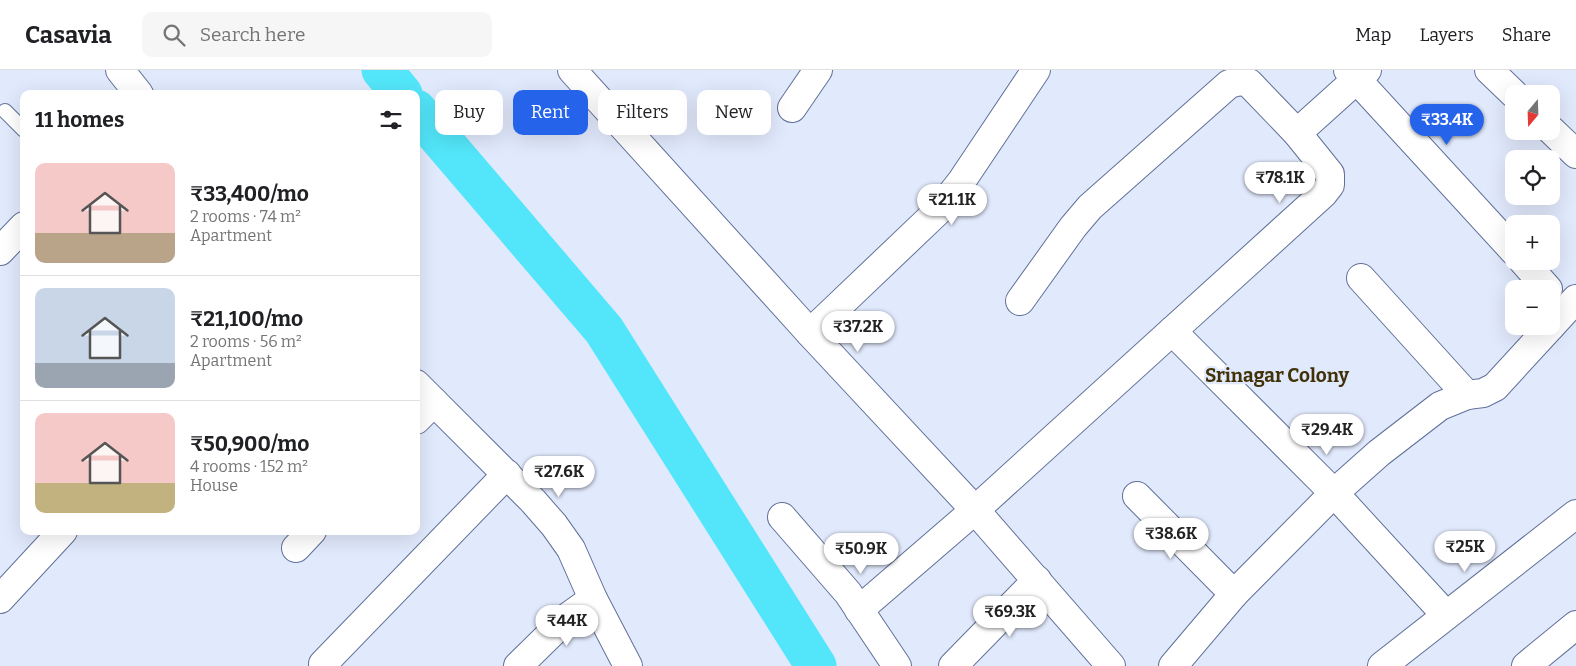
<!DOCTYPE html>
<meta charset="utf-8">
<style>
:root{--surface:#fff;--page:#f6f6f6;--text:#202124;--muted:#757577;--line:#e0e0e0;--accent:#2563eb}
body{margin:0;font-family:Bitter,serif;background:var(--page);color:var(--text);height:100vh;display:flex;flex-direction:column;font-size:19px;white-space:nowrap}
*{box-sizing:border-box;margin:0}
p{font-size:16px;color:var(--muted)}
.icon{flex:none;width:28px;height:28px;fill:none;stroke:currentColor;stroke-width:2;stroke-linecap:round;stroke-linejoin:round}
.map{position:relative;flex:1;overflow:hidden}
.side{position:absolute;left:20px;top:20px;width:400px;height:445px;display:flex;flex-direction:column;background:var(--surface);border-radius:10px;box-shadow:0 5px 20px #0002}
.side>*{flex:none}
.hud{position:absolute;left:435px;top:20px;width:475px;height:45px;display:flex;gap:10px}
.needle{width:32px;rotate:199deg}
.tools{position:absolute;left:1505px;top:15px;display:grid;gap:10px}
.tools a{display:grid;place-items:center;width:55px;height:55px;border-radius:10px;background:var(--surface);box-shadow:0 5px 20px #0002;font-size:25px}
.price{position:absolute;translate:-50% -42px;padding:0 11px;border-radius:18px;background:#fff;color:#222;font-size:16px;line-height:32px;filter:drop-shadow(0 1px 2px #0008)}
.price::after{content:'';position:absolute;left:50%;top:30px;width:15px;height:11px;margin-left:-8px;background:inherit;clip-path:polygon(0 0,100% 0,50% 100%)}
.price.current{background:var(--accent);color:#fff}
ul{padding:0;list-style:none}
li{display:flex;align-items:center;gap:15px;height:125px;padding:0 15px}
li+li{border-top:1px solid var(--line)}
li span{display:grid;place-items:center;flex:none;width:140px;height:100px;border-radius:10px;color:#555}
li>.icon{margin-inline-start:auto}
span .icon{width:60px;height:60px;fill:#fffc;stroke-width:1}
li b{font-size:21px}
h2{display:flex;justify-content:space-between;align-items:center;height:60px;padding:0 15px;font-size:21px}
.tag{padding:0 18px;border-radius:10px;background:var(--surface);box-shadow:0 5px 20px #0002;font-size:18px;line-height:45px}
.tag.current{background:var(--accent);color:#fff}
header{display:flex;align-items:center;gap:30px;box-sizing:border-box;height:70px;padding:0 25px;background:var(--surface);border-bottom:1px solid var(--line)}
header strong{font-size:24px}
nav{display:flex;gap:28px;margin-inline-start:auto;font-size:18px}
.search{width:350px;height:45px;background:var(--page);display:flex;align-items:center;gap:12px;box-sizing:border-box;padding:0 18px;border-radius:10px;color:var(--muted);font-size:19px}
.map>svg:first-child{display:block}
</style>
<header>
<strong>Casavia</strong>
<div class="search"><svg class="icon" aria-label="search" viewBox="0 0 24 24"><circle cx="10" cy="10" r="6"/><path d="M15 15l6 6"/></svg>Search here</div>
<nav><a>Map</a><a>Layers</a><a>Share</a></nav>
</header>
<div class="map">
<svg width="1576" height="596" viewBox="0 0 1576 596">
<rect width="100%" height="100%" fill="#e1e9fc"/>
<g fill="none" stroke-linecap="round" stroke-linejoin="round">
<!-- river -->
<g stroke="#53e6fa" stroke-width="41">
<polyline points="382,0 402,24"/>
<polyline points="416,40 604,260 816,596"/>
</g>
<defs>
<polyline id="lane" points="5,41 24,60"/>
<g id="street">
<polyline points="120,0 139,24"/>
<polyline points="572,0 810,263 975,440 1111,596"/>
<polyline points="1348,0 1514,181"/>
<polyline points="1489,0 1514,24"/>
<polyline points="792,38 818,0"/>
<polyline points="1551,60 1576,84"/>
<polyline points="1297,63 1367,0"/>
<polyline points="0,181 24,156"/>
<polyline points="1523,191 1548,219"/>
<polyline points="1361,208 1467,325"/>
<polyline points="1551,256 1576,229"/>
<polyline points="1172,261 1334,423 1446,545"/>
<polyline points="810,263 939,140 961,112 1036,0"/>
<polyline points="416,314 533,431 554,455 571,479 593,529 628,596"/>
<polyline points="416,350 434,332"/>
<polyline points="1137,426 1234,524"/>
<polyline points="782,447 848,523 897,596"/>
<polyline points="296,478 312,461"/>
<polyline points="0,529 63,461"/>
<polyline points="859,540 975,440 1323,124 1330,115 1330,104 1297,63 1249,13 1240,11 1229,14 1090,137 1073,157 1020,231"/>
<polyline points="323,594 507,404"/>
<polyline points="518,596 569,546 593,529"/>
<polyline points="953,596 1037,510"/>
<polyline points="1173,596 1234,524 1334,423 1379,383 1440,336 1467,325 1483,323 1495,317 1551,256"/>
<polyline points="1382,596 1576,444"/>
<polyline points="1526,596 1576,555"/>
</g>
</defs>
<!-- lane casing -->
<use href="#lane" stroke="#607098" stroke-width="16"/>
<!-- street casing -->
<use href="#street" stroke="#607098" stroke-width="30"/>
<!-- lane -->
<use href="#lane" stroke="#fff" stroke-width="14"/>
<!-- street -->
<use href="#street" stroke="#fff" stroke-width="28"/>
</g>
<g text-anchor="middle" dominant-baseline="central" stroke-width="4.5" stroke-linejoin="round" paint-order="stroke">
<!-- neighbourhood labels -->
<g font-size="19" font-weight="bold" fill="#413107" stroke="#e1e9fc">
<text x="1277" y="305">Srinagar Colony</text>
</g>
</g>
</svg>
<div class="tools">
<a><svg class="needle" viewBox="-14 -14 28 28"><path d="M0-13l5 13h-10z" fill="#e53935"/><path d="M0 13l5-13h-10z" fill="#757577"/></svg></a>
<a><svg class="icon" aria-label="locate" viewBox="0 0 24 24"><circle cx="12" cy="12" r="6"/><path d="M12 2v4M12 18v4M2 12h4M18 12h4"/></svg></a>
<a>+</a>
<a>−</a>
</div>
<b class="price current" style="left:1447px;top:76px">₹33.4K</b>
<b class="price" style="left:1280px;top:134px">₹78.1K</b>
<b class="price" style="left:952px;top:156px">₹21.1K</b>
<b class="price" style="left:858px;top:283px">₹37.2K</b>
<b class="price" style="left:1327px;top:386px">₹29.4K</b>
<b class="price" style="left:559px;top:428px">₹27.6K</b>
<b class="price" style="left:1171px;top:490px">₹38.6K</b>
<b class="price" style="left:1465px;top:503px">₹25K</b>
<b class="price" style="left:861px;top:505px">₹50.9K</b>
<b class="price" style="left:1010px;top:568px">₹69.3K</b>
<b class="price" style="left:567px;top:577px">₹44K</b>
<div class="hud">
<a class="tag">Buy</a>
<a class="tag current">Rent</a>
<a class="tag">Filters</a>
<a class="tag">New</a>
</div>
<section class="side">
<h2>11 homes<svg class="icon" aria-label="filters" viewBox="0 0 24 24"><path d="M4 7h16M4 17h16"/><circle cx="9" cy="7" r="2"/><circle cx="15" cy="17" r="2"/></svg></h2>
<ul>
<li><span style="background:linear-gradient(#f6c9c9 70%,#b9a48a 0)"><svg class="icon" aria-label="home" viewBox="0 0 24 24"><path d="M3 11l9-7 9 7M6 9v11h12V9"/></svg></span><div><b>₹33,400/mo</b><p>2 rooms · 74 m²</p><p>Apartment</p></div></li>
<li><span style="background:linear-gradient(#c9d6e8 75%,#9aa5b1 0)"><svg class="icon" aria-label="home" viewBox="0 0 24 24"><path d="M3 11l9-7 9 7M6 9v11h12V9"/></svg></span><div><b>₹21,100/mo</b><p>2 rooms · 56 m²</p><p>Apartment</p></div></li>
<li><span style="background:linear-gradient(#f6c9c9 70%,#c2b280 0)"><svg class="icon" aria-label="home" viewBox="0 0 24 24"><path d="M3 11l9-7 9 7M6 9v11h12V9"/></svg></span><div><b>₹50,900/mo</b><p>4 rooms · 152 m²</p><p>House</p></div></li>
</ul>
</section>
</div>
